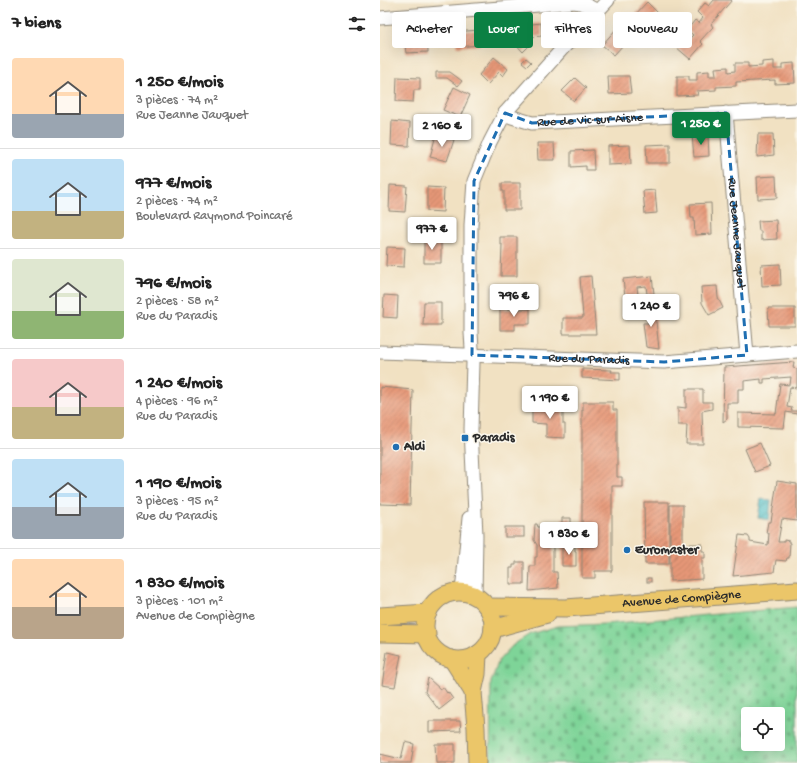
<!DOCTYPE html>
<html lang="fr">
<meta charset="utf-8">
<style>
:root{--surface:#fff;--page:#f6f6f6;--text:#222;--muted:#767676;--line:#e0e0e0;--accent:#0b8043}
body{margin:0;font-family:"Gochi Hand",sans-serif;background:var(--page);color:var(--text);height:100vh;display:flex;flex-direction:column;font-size:15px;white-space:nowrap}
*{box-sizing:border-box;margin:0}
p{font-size:13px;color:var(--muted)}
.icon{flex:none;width:22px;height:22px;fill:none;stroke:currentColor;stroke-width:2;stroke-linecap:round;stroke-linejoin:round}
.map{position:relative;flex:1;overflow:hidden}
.side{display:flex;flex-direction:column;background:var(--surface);width:380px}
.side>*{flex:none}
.top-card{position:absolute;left:12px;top:12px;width:345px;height:36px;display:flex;gap:8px}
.tools{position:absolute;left:361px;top:707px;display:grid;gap:8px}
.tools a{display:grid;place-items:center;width:44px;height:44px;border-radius:4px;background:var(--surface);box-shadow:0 4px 16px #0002;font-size:20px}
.price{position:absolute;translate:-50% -34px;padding:0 9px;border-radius:4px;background:#fff;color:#222;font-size:13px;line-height:26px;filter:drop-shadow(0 1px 2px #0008)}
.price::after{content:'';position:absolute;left:50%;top:24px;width:12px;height:9px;margin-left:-6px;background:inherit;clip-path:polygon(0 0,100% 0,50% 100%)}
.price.selected{background:var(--accent);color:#fff}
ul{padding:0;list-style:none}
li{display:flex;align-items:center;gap:12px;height:100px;padding:0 12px}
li+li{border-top:1px solid var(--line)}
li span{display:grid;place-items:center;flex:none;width:112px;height:80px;border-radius:4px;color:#555}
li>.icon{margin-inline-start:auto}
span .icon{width:48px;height:48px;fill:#fffc;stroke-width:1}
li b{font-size:17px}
h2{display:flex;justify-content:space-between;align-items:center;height:48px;padding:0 12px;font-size:17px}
.chip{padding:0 14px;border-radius:4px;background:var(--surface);box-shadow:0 4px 16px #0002;font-size:14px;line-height:36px}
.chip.selected{background:var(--accent);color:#fff}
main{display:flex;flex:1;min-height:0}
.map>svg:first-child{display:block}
</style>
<main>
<section class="side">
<h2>7 biens<svg class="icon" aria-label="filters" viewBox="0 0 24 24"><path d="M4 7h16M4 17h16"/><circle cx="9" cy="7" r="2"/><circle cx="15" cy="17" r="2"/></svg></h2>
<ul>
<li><span style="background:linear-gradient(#ffd9b3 70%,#9aa5b1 0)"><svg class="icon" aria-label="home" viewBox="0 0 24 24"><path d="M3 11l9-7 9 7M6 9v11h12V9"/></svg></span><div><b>1 250 €/mois</b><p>3 pièces · 74 m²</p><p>Rue Jeanne Jauquet</p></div></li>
<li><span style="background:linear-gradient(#bfe0f5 65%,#c2b280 0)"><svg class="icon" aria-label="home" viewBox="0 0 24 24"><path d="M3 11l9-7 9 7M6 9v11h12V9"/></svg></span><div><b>977 €/mois</b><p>2 pièces · 74 m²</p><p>Boulevard Raymond Poincaré</p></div></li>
<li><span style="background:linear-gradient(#dfe7d0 65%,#8fb573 0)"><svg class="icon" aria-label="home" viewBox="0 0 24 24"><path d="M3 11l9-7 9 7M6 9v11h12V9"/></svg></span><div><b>796 €/mois</b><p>2 pièces · 58 m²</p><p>Rue du Paradis</p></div></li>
<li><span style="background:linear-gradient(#f6c9c9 60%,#c2b280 0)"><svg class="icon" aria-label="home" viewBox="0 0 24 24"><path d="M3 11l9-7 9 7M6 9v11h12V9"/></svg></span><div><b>1 240 €/mois</b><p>4 pièces · 96 m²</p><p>Rue du Paradis</p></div></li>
<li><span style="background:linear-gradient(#bfe0f5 60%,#9aa5b1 0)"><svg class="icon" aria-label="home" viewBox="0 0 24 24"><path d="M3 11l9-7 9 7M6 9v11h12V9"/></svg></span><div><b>1 190 €/mois</b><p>3 pièces · 95 m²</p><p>Rue du Paradis</p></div></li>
<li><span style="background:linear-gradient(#ffd9b3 60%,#b9a48a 0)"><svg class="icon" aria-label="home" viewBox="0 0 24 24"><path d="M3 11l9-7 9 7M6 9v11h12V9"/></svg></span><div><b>1 830 €/mois</b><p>3 pièces · 101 m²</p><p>Avenue de Compiègne</p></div></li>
</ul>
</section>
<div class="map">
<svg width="417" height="763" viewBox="0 0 417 763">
<defs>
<pattern id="cemetery-stones" width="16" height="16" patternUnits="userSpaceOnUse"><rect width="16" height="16" fill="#7ed498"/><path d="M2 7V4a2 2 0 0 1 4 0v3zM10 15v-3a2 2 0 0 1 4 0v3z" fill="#6db683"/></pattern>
<pattern id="water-waves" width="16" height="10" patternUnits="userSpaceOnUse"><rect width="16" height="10" fill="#54c1c9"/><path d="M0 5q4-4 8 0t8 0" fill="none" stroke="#469da3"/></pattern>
<pattern id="building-hatch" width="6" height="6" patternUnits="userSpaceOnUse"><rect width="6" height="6" fill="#e69777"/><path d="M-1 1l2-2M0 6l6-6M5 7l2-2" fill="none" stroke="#bb7b62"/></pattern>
</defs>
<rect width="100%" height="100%" fill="#fbf7ec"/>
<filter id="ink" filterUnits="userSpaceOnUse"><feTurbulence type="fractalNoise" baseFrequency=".025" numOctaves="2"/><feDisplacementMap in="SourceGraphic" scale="8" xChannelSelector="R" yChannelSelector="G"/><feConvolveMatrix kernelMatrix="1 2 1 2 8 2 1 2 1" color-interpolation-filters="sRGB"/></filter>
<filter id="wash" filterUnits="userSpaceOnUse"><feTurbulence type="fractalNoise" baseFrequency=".012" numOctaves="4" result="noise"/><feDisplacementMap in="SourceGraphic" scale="16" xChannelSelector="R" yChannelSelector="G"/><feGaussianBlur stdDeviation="0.9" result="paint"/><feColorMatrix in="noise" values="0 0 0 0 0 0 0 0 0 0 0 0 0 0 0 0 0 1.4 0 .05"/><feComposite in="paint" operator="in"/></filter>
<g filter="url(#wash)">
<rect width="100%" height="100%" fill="#f1e1c2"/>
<!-- cemetery -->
<path fill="url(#cemetery-stones)" stroke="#548062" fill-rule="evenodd" d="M417,607V763H110L111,682L119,660L133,645L150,634L178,626L225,624ZM368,714H398V744H368Z"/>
<!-- water -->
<polygon fill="url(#water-waves)" stroke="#40767a" points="381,499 391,500 389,520 378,518"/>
<g id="blocks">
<!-- building -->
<g fill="url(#building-hatch)">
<polygon points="334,0 352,0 331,24 333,27 320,41 323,44 310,59 296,47 304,37 308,40 313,35 307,30 315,20 319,23 323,18 317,12 325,3 329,6"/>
<polygon points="267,2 278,13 265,27 253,17"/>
<polygon points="161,23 162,36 149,37 144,42 149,46 143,52 133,41 134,39 134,26"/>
<polygon points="238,27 252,39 246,46 244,44 234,55 222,45"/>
<polygon points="99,30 100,45 77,47 75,32"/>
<polygon points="47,34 48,52 26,53 24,37"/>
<polygon points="114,57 128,69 123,76 119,72 108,84 99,75"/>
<polygon points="146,58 151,62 147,66 142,62"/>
<polygon points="394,61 394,69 402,69 402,64 414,63 415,83 395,84 395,80 356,82 356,86 336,87 336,90 317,91 318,95 297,96 297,76 309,76 309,80 317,80 317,72 329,71 329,76 336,76 335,68 348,67 348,72 355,71 355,63 368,63 368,67 382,66 382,62"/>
<polygon points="56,72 70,72 82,81 78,86 67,78 56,78"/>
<polygon points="228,76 249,76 251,93 229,94"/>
<polygon points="17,77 40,78 40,90 34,90 33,102 16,101"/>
<polygon points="195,78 206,88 194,101 182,91"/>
<polygon points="74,87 90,95 80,117 63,110"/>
<polygon points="12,121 30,123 29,146 11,145"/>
<polygon points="378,134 393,134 394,155 377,157"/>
<polygon points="56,135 74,140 67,161 50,157"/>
<polygon points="312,135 328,135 329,156 314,157"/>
<polygon points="157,143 174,143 175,160 158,160"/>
<polygon points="290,144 290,163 267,163 266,145"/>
<polygon points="250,145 251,164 228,165 228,146"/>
<polygon points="213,150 214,170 206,170 206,166 191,167 191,151"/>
<polygon points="396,176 397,198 378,199 377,177"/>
<polygon points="122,183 140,183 140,210 124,210 124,191 122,191"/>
<polygon points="10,185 27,186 25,212 9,211"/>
<polygon points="47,187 64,188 63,212 47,211"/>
<polygon points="275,190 277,213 265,214 263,191"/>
<polygon points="331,203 332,234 315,235 314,218 311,218 310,204"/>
<polygon points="396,220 397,239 381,240 381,231 379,231 378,221"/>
<polygon points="34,230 40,230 40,239 34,238"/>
<polygon points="120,237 137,237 137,276 121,276 122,244 120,244"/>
<polygon points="44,239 61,240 61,263 44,263"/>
<polygon points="7,247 25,248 24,267 6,266"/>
<polygon points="400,264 401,285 382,286 381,265"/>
<polygon points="211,276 216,334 183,334 183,318 203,318 200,277"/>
<polygon points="272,276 274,294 267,294 266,286 257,287 258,295 245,297 243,279"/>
<polygon points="337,286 338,298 343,308 329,315 322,303 321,287"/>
<polygon points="4,295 18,296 17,318 3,317"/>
<polygon points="44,302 61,302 61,325 43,325"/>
<polygon points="270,303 274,303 279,349 266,347 263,323 269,323 266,304"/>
<polygon points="388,308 415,308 415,326 389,326"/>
<polygon points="120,309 150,309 150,324 135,324 135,330 120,330"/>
<polygon points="414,362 413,368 417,369 417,388 410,387 407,407 412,408 411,411 417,411 417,414 406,412 404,428 358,427 358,413 396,414 400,384 410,385 411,377 384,379 384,383 381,383 381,379 364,381 364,389 358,389 358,403 347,403 347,419 343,422 344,367"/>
<polygon points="202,369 232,370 231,372 240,372 240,380 202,378"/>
<polygon points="0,387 33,390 30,505 0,504"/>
<polygon points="306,389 323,389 323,402 332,402 332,409 322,411 323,444 306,444 307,425 298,425 298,407 306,408"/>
<polygon points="203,402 233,402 233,410 237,410 237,477 242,477 242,486 232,486 232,571 215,571 215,578 202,578 202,410 203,410"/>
<polygon points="152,406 183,407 183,424 185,424 185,438 166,437 166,424 152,423"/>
<polygon points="380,443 390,466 375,472 365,449"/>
<polygon points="397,481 417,484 417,521 402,519 398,542 404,542 404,540 409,541 409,543 410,543 409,558 407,558 406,561 396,560 394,572 353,576 359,535 368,536 370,539 370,542 388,545 389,533 386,533 388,522 391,522"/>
<polygon points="264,502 289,502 289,564 265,564"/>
<polygon points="290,505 303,505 303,544 322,544 322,551 325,551 325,558 322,558 322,579 290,581"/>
<polygon points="182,518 191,518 191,534 187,539 182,539"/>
<polygon points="155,524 157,524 158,527 173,527 173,572 177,572 178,588 149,591 150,566 155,566 155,557 157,557 157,545 154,540"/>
<rect x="125" y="527" width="19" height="10"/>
<polygon points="182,546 195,546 195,551 196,551 196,566 182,566"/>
<polygon points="136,562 144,562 144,584 130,584 130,568 133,568 133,565 136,565"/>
<rect x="267" y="578" width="4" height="4"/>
<polygon points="7,652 21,655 15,687 2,685"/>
<polygon points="48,678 61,690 63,687 67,693 68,692 73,699 59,710 45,692"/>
<polygon points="49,721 80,721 81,731 49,732"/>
<polygon points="25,742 34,744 31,763 0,763 0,754 21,759"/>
<polygon points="55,744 75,744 75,763 56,763"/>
</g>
</g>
</g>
<g filter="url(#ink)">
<use href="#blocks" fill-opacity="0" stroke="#8e8676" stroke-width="1"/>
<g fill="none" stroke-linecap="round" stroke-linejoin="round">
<defs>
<g id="minor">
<path d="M0,18L194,2C203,3 210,5 217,12"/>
<path id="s1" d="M125,113L132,117L152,123L417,110"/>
<path id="s2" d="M346,113L367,355"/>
<path id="s3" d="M0,352L284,362L417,351"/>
<polyline points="82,592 89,518"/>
<polyline points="95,596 96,535 91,429 93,363 91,333 91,225 94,181 110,142 125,113 183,48 228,0"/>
</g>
<g id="major">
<circle cx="79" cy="626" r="34"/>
<path id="s4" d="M107,607L186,608L417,590"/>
<polyline points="0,616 48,613"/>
<polyline points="113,629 167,614"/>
<polyline points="0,633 47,634"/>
<polyline points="72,659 93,692"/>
<polyline points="97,763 96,728 93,692 97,674 98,654"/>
</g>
</defs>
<!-- minor casing -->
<use href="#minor" stroke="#8e8676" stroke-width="15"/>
<!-- major casing -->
<use href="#major" stroke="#8e8676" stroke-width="19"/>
<!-- minor -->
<use href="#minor" stroke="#fff" stroke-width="13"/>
<!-- major -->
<use href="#major" stroke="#ebc669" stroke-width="17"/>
</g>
</g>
<!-- marked area -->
<path fill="none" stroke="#1f6fb2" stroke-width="3" stroke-dasharray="8 5" stroke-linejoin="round" d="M125,113L152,123L346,113L367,355L284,362L92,355L94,181Z"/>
<!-- markers -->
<g fill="#1f6fb2" stroke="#fbf7ec" stroke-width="1.5">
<rect x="81" y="434" width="8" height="8" rx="2"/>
<circle cx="16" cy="447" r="4"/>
<circle cx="247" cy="550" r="4"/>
</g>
<g text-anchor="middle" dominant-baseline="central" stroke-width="3" stroke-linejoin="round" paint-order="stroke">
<!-- street labels -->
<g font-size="13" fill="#2b2b2b" stroke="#fbf7ec">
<text stroke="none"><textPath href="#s1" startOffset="87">Rue de Vic-sur-Aisne</textPath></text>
<text stroke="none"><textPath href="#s2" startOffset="121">Rue Jeanne Jauquet</textPath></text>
<text stroke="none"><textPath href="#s3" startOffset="209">Rue du Paradis</textPath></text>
<text stroke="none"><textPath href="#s4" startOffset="195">Avenue de Compiègne</textPath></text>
</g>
<!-- poi labels -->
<g font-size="13" font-weight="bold" fill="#2b2b2b" stroke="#fbf7ec" text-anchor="start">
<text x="93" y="438">Paradis</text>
<text x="24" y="447">Aldi</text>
<text x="255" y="550">Euromaster</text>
</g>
</g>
</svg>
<div class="tools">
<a><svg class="icon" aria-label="locate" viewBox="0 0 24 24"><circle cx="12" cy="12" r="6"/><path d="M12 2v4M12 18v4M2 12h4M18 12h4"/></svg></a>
</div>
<b class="price selected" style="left:321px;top:146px">1 250 €</b>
<b class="price" style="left:62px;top:148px">2 160 €</b>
<b class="price" style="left:52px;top:251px">977 €</b>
<b class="price" style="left:134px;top:318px">796 €</b>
<b class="price" style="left:271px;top:328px">1 240 €</b>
<b class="price" style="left:170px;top:420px">1 190 €</b>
<b class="price" style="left:189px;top:556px">1 830 €</b>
<div class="top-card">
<a class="chip">Acheter</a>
<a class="chip selected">Louer</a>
<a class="chip">Filtres</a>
<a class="chip">Nouveau</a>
</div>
</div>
</main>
